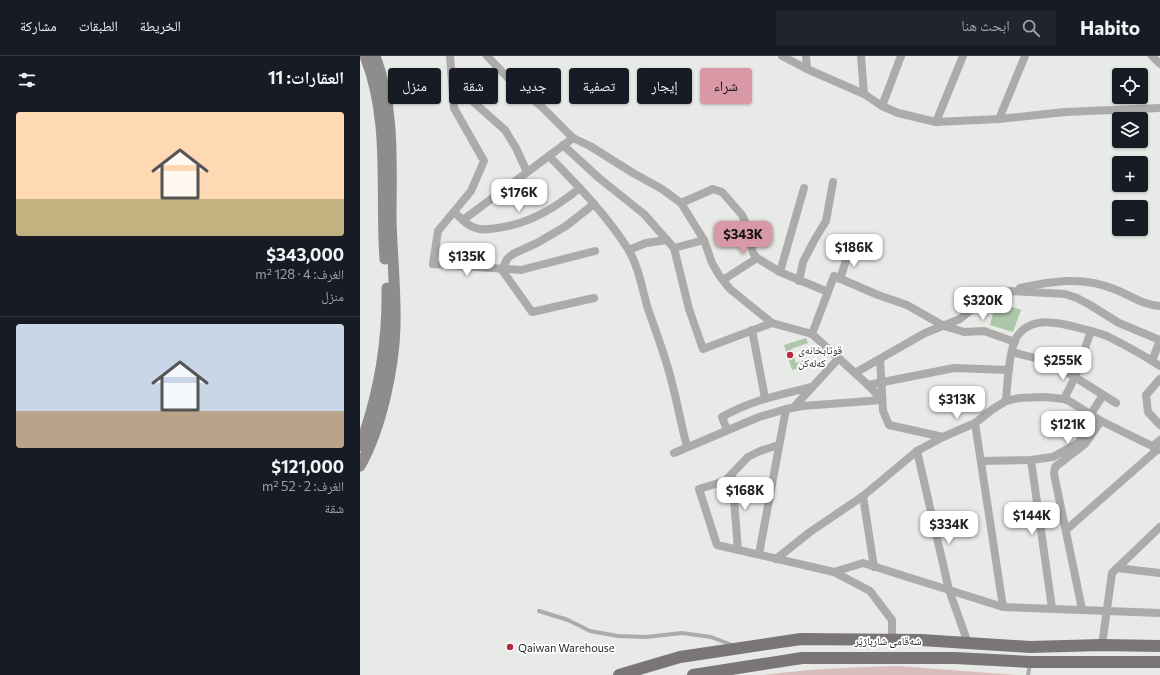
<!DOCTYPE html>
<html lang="ar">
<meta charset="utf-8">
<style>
:root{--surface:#171b24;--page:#20242c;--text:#f1f3f6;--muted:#9ea1a6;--line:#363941;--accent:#d898a5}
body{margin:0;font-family:Commissioner,"Noto Naskh Arabic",sans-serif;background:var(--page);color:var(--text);direction:rtl;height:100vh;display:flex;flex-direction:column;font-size:15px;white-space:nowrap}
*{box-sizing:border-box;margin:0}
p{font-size:13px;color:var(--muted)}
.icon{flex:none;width:22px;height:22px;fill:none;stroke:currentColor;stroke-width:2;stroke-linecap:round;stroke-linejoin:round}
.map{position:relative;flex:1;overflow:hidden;direction:ltr}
.sheet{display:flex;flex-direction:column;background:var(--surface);width:360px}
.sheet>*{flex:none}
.guide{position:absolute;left:12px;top:12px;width:380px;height:36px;direction:rtl;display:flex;gap:8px}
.tools{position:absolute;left:752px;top:12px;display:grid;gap:8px}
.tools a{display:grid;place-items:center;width:36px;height:36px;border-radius:4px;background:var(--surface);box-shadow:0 1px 3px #0004;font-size:20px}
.price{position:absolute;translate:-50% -34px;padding:0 9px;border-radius:8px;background:#fff;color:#222;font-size:13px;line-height:26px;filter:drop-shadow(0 1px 2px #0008)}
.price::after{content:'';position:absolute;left:50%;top:24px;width:12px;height:9px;margin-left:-6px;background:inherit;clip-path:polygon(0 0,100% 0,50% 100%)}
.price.current{background:var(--accent);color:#111}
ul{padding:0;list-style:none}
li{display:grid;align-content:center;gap:8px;height:212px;padding:0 16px}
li+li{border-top:1px solid var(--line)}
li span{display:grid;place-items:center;height:124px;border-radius:4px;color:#555}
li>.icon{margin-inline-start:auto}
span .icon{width:72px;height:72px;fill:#fffc;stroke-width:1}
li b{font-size:17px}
h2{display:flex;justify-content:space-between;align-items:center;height:48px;padding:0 16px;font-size:17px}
.chip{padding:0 14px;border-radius:4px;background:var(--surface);box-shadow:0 1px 3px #0004;font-size:14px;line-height:36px}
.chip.current{background:var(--accent);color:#111}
header{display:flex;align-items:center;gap:24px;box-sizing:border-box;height:56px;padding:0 20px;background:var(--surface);border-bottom:1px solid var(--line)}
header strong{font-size:19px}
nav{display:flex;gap:22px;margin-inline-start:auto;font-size:14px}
.search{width:280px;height:36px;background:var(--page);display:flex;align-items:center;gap:10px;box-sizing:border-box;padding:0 14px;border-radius:4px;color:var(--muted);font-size:15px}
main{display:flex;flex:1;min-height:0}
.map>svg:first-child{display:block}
</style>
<header>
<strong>Habito</strong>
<div class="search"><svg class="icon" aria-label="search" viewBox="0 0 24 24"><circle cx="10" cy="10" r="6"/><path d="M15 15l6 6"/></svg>ابحث هنا</div>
<nav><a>الخريطة</a><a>الطبقات</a><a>مشاركة</a></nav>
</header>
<main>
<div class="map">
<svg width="800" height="619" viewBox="0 0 800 619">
<rect width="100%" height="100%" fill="#e7eae6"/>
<!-- green -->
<path fill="#d9bdbd" d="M538,610L656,619H403C448,613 492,611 538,610Z"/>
<!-- building -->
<g fill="#acc7a9">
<polygon points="649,250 661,254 653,276 630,269 633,257"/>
<polygon points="446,282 448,287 431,293 436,307 444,304 446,310 432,314 424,289"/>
</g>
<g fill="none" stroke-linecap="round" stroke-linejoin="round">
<!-- lane -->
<g stroke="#adaaaa" stroke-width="4">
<polyline points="179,555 208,564 230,575 258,580 286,581 322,577 351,581 372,589"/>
<polyline points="668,619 670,608"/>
</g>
<!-- street -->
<g stroke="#adaaaa" stroke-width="8">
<polyline points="90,0 94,52 124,105 111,135 78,175 73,208 161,214 235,195"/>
<polyline points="127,0 149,23 183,52 213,82 230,90 273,117 302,133 321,147 344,184 352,207 359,219 370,233 412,267 452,278 508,329 522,344"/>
<polyline points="422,0 447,13 504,38 522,50 538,57 576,66 639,63 705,56 800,52"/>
<polyline points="446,0 447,13"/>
<polyline points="501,0 504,38"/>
<polyline points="792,0 800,8"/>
<polyline points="92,27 145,74 156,92 167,116"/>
<polyline points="522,50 541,0"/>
<polyline points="639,63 665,0"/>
<polyline points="576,66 603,0"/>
<polyline points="203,89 239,122 284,158 314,192 329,253 343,293 412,267"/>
<path d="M189,100C217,129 246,158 268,193C279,211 282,233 288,253C296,276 305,299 311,323C317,345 321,368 327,391"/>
<polyline points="321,147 353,133 362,136 382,159 387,170 393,197 397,202 420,216 468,236"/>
<path d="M94,156C100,161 105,168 113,171C121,175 129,173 137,172C169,168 195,152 220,132"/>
<polyline points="103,164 213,82"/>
<polyline points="314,192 344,184"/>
<polyline points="269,194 286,187 307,184"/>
<polyline points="142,214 147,203 153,198 177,187 206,170 234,148"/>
<polyline points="142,214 172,256 234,242"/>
<polyline points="420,216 444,132"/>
<polyline points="480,223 489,195"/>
<polyline points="363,224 397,202"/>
<polyline points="439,225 443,206 455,183 466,165 473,126"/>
<path d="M660,232C692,225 723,220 754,233C770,239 783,249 800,250"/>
<polyline points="392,274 405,342"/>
<polyline points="452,278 474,220 518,239 547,249 584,270 604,276 624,275 655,286"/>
<polyline points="652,296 691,306 756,347"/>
<polyline points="520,303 523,355 529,369 583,381"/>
<polyline points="792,305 800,284"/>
<polyline points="495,317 565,277 600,263 621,246 630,240 650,235 705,238 717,242 730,249 759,267 800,284"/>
<polyline points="800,323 786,339 788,356 800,369"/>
<polyline points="508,329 594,312 649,314"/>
<polyline points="704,343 715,321 731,275"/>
<path d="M646,345C647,330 649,295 656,282C671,258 701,267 723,273C731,275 740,277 747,280C765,289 783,299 800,310"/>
<polyline points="434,351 479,302"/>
<polyline points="731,358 743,339"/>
<polyline points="615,367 643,551"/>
<path d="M367,374L362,361C392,344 419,339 452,331"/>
<polyline points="419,389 400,395 388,401 365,425 339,433 357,489 474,516 510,535 532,564 532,584"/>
<polyline points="793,390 800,384"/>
<polyline points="557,395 589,534 608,587"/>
<polyline points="314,397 399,361 426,353 443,350 522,344"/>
<polyline points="671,404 692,552"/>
<polyline points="622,405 671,404 693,401 718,387 729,372"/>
<polyline points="372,418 378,494"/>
<polyline points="503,440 514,511"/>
<polyline points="706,474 798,393"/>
<polyline points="399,498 426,353"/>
<polyline points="416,503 450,476 503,440 557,395 583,381 615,367 633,353 646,345 659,342 685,341 704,343 709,345 741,365 800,394"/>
<polyline points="757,512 800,517"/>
<polyline points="474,516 503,507 643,551 800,557"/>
<polyline points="722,553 694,418 695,411 725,388 741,365"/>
<polyline points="742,589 752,517 800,471"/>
</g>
<!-- secondary -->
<g stroke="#8f8c8c" stroke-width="11">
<path d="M5,0C31,65 20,135 25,203"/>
<path d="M0,390C19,339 28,287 27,232"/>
<path d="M0,410C21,373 34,312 35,270C36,235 32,200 31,164C31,110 35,52 15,0"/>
</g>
<!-- primary -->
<g stroke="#7a7676" stroke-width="12">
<polyline points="259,619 320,601 441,583 561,584 670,591 742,589 800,590"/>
<polyline points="333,619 442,602 595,602 671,606 800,606"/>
</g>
</g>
<!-- markers -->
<g fill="#ba2941" stroke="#fff" stroke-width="1.5">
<circle cx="430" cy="299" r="4"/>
<circle cx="150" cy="591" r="4"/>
</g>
<g text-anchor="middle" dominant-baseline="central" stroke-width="3.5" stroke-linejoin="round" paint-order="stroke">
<!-- poi labels -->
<g font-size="11" fill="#252625" stroke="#fff" text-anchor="start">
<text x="438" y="293">قوتابخانەی<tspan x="438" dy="13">کەلەکن</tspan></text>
<text x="158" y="591">Qaiwan Warehouse</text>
</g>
<!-- street labels -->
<g font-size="11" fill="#252625" stroke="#fff">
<text x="528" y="584">شەقامی شارباژێر</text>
</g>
</g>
</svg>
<div class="tools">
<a><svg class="icon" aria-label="locate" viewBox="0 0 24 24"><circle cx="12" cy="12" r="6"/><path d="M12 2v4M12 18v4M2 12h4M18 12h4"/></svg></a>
<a><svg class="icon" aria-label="layers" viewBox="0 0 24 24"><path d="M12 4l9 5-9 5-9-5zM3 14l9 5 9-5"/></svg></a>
<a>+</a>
<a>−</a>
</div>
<b class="price" style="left:159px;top:157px">$176K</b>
<b class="price current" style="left:383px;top:199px">$343K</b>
<b class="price" style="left:494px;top:212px">$186K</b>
<b class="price" style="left:107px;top:221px">$135K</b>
<b class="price" style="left:623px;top:265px">$320K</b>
<b class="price" style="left:703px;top:325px">$255K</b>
<b class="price" style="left:597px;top:364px">$313K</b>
<b class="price" style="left:708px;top:389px">$121K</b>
<b class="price" style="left:385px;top:455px">$168K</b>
<b class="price" style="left:672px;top:480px">$144K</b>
<b class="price" style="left:589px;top:489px">$334K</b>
<div class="guide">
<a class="chip current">شراء</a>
<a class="chip">إيجار</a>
<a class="chip">تصفية</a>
<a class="chip">جديد</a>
<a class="chip">شقة</a>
<a class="chip">منزل</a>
</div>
</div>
<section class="sheet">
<h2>العقارات: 11<svg class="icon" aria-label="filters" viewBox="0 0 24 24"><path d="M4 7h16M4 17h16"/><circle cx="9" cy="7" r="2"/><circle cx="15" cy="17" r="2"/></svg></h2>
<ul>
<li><span style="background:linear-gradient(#ffd9b3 70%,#c2b280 0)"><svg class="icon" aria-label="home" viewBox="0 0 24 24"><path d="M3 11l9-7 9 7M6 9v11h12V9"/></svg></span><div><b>$343,000</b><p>الغرف: 4 · 128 m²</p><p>منزل</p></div></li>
<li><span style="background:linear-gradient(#c9d6e8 70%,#b9a48a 0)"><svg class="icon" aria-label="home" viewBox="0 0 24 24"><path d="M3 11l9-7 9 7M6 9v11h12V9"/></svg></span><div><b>$121,000</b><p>الغرف: 2 · 52 m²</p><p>شقة</p></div></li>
</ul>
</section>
</main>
